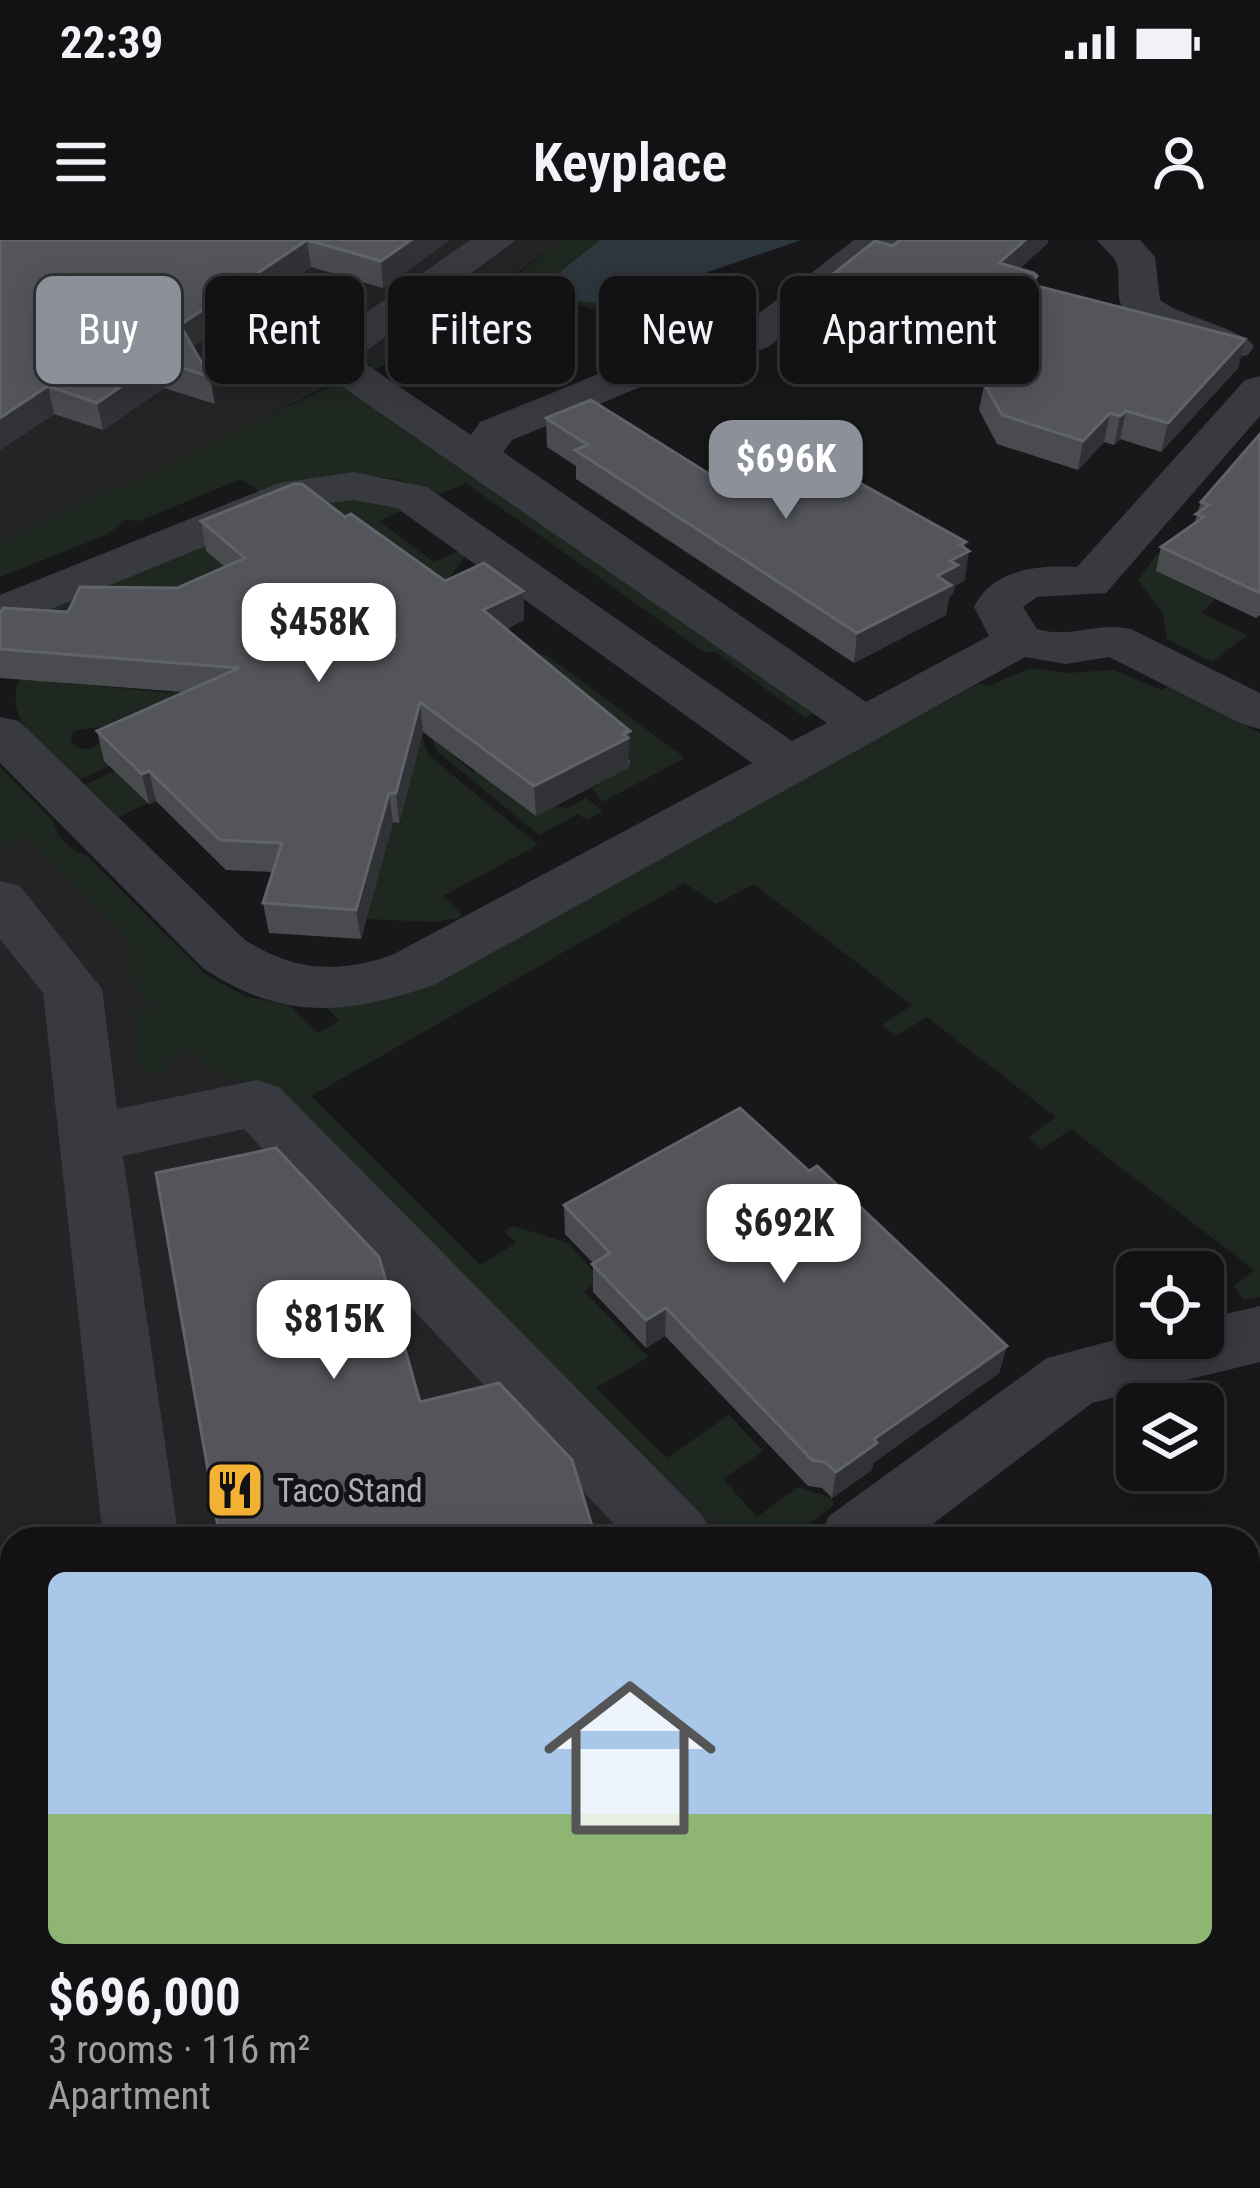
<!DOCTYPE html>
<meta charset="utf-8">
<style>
:root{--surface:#121214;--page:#1b1b1d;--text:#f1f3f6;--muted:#9c9ea0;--line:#313234;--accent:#8c9099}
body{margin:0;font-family:"Roboto Condensed",sans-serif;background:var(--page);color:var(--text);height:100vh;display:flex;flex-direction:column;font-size:45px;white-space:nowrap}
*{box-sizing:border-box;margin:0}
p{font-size:39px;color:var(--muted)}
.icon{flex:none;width:66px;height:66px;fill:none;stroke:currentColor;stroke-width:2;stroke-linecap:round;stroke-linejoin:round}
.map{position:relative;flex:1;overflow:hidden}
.sheet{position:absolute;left:0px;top:1287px;width:1260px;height:663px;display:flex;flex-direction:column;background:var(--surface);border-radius:36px 36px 0 0;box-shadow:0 6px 30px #0003,0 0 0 3px var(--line)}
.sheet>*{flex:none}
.banner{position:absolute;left:36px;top:36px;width:1188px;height:108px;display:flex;gap:24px}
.tools{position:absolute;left:1116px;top:1011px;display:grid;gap:24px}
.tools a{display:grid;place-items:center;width:108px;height:108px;border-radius:18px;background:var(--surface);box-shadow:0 6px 30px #0003,0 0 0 3px var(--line);font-size:60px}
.price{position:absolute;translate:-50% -102px;padding:0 27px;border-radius:24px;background:#fff;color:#222;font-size:39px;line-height:78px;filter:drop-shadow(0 3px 6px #0008)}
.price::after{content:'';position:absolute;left:50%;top:72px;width:36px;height:27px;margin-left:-18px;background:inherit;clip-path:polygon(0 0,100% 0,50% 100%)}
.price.selected{background:var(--accent);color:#fff}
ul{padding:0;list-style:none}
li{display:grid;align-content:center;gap:24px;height:636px;padding:0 48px}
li+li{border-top:3px solid var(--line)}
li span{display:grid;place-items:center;height:372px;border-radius:18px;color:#555}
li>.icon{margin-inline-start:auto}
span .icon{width:216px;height:216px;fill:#fffc;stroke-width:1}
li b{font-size:51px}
.tag{padding:0 42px;border-radius:18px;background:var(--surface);box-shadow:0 6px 30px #0003,0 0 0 3px var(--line);font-size:42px;line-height:108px}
.tag.selected{background:var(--accent);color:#fff}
.status{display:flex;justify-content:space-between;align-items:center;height:84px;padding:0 60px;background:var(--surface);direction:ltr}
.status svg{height:33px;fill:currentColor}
header{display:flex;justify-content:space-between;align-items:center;height:156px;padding:0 48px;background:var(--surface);font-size:54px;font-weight:600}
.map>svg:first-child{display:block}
</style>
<div class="status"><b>22:39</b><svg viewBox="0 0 49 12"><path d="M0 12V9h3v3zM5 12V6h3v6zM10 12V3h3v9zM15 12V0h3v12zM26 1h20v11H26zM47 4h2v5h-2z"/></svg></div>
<header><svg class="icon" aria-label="menu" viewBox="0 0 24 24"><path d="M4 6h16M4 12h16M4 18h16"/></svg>Keyplace<svg class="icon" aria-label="person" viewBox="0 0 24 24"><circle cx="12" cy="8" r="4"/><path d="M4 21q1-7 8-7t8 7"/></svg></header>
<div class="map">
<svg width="1260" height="1948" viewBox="0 0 1260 1948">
<rect width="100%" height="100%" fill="#18181a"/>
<!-- built -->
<g fill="#242427">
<polygon points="0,0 562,0 444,87 232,194 0,302"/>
<polygon points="28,598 129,701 133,749 155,770 133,772 140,837 169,829 163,822 167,817 189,808 216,835 250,844 666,1232 731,1299 12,1299 12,1634 0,1637 0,609"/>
<polygon points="1260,1609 1260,1948 7,1948 42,1938 1248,1938 1248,1612"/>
</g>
<!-- green -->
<g fill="#1f2820">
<polygon points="562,0 600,0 551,39 548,50 565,58 609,66 596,70 516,48 477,79 372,131 370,125 379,118 473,69"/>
<path d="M340,142L815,472L805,478L716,412H704L466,243L437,255C381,224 318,234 259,251L241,239L139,281L126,280L106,295L0,337V302Z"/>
<polygon points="352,258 398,267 402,271 379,281 434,322 460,311 465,316 445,345 299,265"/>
<polygon points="239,288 251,348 40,399 54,368"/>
<polygon points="1167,301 1185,310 1157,331 1215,359 1201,373 1247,395 1212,422 1167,399 1163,373 1138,340"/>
<polygon points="536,415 546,415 685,518 602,562 592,548 627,528"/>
<path d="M1030,428L1067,433L1114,430L1161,450L1168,447L1260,493V1057L1243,1060L1234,1046L1254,1030L1071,889L1042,909L1028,898L1056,877L927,777L896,796L882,785L912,765L754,644L716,664L685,643L311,856L480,1025L516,1003L504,991L513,986L568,1003L601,1040L584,1051L648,1117L596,1148L667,1218L729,1175L763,1211L723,1239L757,1277L798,1247L832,1258L834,1265L790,1299H731L666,1233L652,1239L250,844L216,835L189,808L163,822L169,830L140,837L133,771L154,769L133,749L128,701L28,598L0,609V527L53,581C56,598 71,610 87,616L206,735L245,756L290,766L318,793L339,781L327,768L373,762L981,443L989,446Z"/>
<path d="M20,439L173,453L175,448L227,451C191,477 186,455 153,465C137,470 123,477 110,484C99,490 85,486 73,492L70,500L77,508L90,509L105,501L110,526L79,540C51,512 0,482 20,439Z"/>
<polygon points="429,493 472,532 478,530 565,569 586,558 603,571 587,580 578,574 539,595 438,512"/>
<polygon points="422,497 428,515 538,605 443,656 461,673 459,678 434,682 367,679 414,500"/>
<polygon points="115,531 148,563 119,577 84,545"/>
</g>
<!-- water -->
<polygon fill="#2d373e" points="600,0 801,0 609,66 565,58 548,50 551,39"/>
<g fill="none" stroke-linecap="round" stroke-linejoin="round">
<!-- minor -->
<g fill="#393a3f" fill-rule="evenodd">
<path d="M470,0H516L357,118L471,195L480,182L618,126L676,115L740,88L854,0H899L770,106L701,135L643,146L512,200L503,212L866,462L989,396L974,367C992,329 1038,325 1077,327L1245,140L1260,136V176L1106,353L1037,357L1023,367L1037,389C1070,399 1099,381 1131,389L1260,453V489L1242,484L1109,417L1066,424L1025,417L434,745C346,775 284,782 203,728L0,523V477L19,481L245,700C294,731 337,734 392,715L752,523L397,268L354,260L304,266L0,390V355L279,243L354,232L427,247L792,501L827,483L314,127L308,118L314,109Z"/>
<path d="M1097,0H1140L1155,17L1160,60C1184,78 1241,88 1254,106L1248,115C1214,123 1145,99 1124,70C1114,56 1122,37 1116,22C1113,15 1102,7 1097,0Z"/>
<polygon points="0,641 20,646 102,749 117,869 257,840 279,847 703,1276 714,1299 628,1299 244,889 123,916 179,1299 103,1299 43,753 0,699"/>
<polygon points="1260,1066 1260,1122 1092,1163 913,1299 818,1299 829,1276 1047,1118 1137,1094 1203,1098 1203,1079"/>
<polygon points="12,1494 12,1572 0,1575 0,1497"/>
<polygon points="1260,1739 1260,1827 1248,1831 1248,1743"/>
<polygon points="356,1938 448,1938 450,1948 358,1948"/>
<polygon points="644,1938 844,1938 847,1948 640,1948"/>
</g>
<!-- major -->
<g fill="#54575e" fill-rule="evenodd">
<polygon points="1260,1349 1260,1419 1248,1423 1248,1353"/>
<polygon points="1260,1480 1260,1558 1248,1561 1248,1483"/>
<polygon points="12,1675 12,1761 0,1764 0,1678"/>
<polygon points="12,1794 12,1884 0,1888 0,1798"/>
</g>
</g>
<!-- wall -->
<g fill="#494b4f">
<polygon points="0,0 450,0 383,48 311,27 192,107 210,137 215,164 164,148 103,190 54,174 0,210"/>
<polygon points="1048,3 1019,29 1037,36 1036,46 1245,99 1238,128 1161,212 1120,199 1114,205 1104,202 1078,230 997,204 979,170 985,140 930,122 931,113 812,77 814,49 893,6"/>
<polygon points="546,178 738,252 965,308 965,340 955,346 953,354 949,357 946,375 854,423 576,239 576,226 547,207"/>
<polygon points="1260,194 1260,375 1256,378 1156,331 1161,307 1194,284 1201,262"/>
<polygon points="345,277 445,341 523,351 524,380 506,389 630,521 628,528 536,576 423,492 399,583 393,582 361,699 269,693 263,663 273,632 226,630 156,561 149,564 104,521 97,491 183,452 0,438 0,374 68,372 177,348 225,327 206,311 201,281"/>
<polygon points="809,931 1007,1106 999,1133 873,1223 872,1230 832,1258 822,1248 808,1246 665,1096 646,1108 593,1052 593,1023 565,994 564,965"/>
</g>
<!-- shaded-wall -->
<g fill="#313235">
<polygon points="307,0 311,27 185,112 180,85"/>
<polygon points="411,0 450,0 383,48 381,21"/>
<polygon points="1025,0 1048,0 1048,3 995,51 999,23"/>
<polygon points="1245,99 1238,128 1161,212 1168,183"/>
<polygon points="159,120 164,148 103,190 97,163"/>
<polygon points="48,146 54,174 0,210 0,178"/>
<polygon points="1126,171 1120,199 1114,205 1120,176"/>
<polygon points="1110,173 1104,202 1078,230 1083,201"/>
<polygon points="966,302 964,314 969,311 965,340 955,346 953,354 949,357 946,375 854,423 857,393 937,336 950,321 960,305"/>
<polygon points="523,351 524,380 485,399 483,370"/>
<polygon points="420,462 423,492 399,583 396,553"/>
<polygon points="630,491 628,528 536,576 534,546"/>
<polygon points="149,531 156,561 149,564 142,534"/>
<polygon points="389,553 393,582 361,699 356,670"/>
<polygon points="666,1068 665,1096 646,1108 646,1080"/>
<polygon points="1007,1106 999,1133 873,1223 872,1230 832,1258 836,1232 874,1199"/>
<polygon points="592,1286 593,1299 540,1299"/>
</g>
<!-- building -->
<g fill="#54555b" stroke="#61636a" stroke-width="3">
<polygon points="0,0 411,0 381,21 307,0 180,85 210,137 159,120 97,163 48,146 0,178"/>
<polygon points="900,0 1025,0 999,23 1034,33 1037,36 1029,44 1245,99 1168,183 1126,171 1120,176 1110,173 1083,201 1002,175 983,141 1008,117 933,94 936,86 814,49 875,1 893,6"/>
<polygon points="591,160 738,252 813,217 966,302 960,305 969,311 950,321 958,325 937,336 951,345 857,393 575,210 588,205 546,178"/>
<polygon points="1260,194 1260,353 1161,307 1204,277 1196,274 1209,265 1201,262"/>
<polygon points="294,244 302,244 345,277 351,274 445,341 484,323 523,351 483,370 630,491 623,494 628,498 534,546 420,462 396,553 389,553 356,670 263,663 282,603 220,600 149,531 142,534 97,491 239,428 0,409 0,374 3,368 68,372 80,347 177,348 245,318 201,281"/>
<polygon points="740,868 809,931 817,926 1007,1106 874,1199 877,1203 836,1232 825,1222 812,1220 666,1068 646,1080 592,1024 610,1013 564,965"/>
<polygon points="276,908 379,1017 420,1162 499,1143 572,1220 592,1286 540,1299 220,1299 156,933"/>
</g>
<!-- icons -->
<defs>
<symbol id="restaurant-square" viewBox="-11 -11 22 22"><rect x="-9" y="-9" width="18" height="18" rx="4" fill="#f4b235" stroke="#131315"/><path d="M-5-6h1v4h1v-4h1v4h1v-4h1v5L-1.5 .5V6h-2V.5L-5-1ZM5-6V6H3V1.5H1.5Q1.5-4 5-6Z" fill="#111"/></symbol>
</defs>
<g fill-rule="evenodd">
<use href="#restaurant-square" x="202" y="1217" width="66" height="66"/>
</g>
<g text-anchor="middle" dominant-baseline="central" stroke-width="10" stroke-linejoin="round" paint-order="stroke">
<!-- poi labels -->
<g font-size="33" fill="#aaafba" stroke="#131315" text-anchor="start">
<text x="277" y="1250">Taco Stand</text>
</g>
</g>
</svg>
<div class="tools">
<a><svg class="icon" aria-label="locate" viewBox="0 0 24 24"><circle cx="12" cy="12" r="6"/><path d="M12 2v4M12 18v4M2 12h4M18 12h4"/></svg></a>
<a><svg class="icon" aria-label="layers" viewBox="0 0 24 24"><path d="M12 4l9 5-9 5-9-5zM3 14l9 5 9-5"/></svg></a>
</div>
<b class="price selected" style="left:786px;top:282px">$696K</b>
<b class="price" style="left:319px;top:445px">$458K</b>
<b class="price" style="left:784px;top:1046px">$692K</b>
<b class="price" style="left:334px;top:1142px">$815K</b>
<div class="banner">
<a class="tag selected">Buy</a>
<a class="tag">Rent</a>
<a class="tag">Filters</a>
<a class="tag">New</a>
<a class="tag">Apartment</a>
</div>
<section class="sheet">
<ul>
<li><span style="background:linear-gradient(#a9c7e8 65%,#8fb573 0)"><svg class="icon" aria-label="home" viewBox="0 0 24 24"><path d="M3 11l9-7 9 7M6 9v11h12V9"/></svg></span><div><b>$696,000</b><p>3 rooms · 116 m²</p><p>Apartment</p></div></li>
</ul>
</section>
</div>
